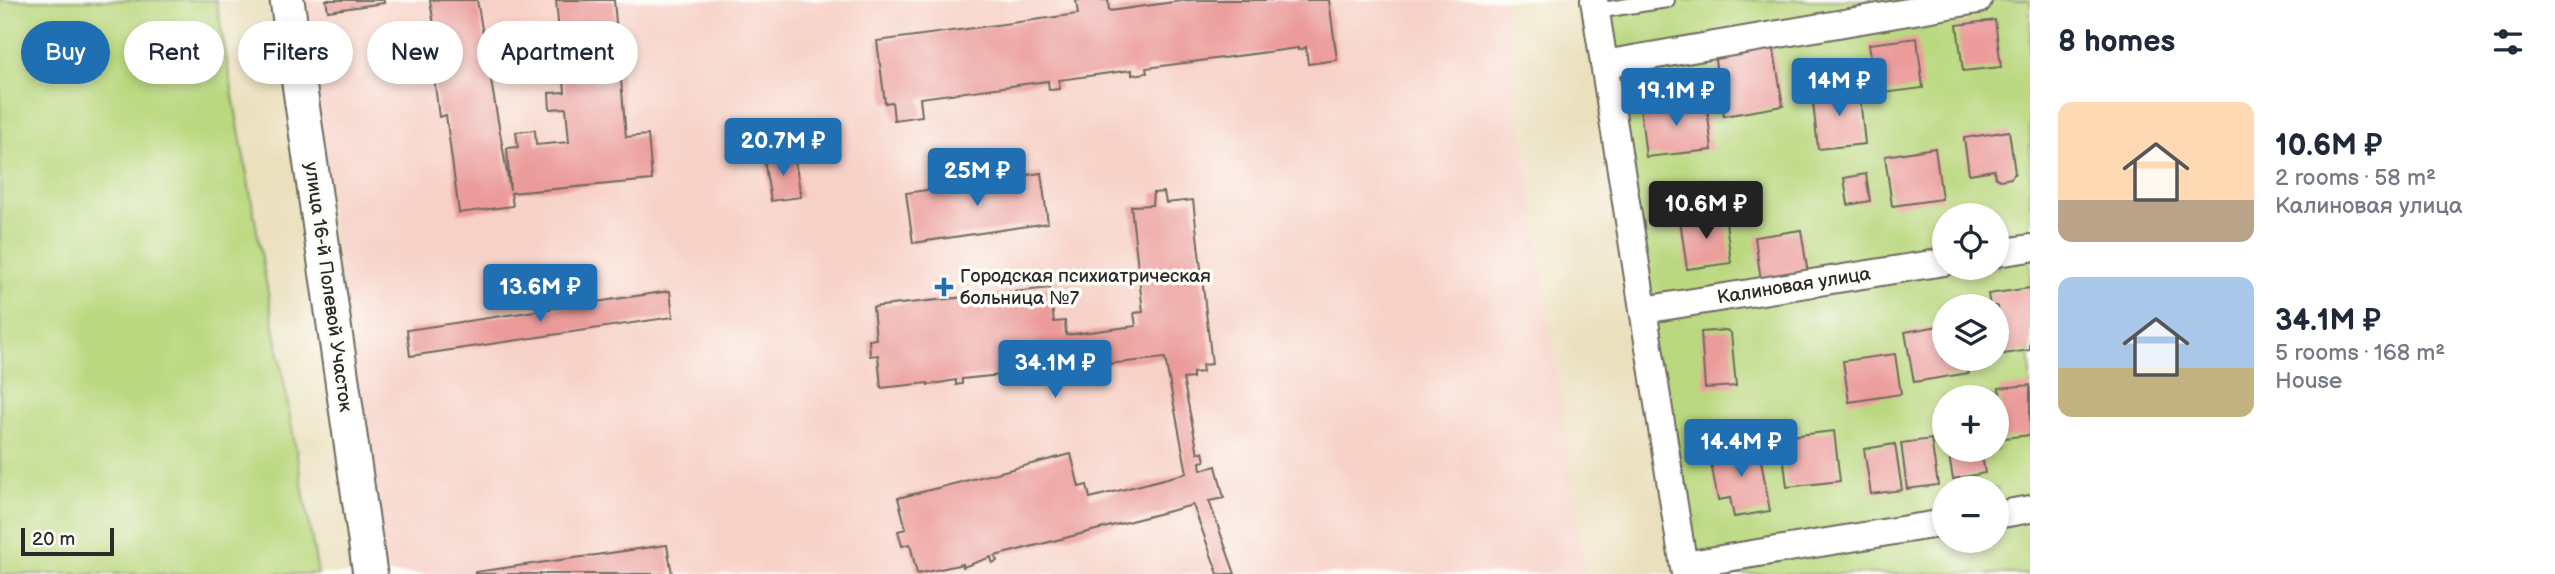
<!DOCTYPE html>
<meta charset="utf-8">
<style>
:root{--surface:#fff;--page:#f6f6f7;--text:#1f2937;--muted:#747a83;--accent:#1f6fb2}
body{margin:0;font-family:"Balsamiq Sans",sans-serif;background:var(--page);color:var(--text);height:100vh;display:flex;flex-direction:column;font-size:26px;white-space:nowrap}
*{box-sizing:border-box;margin:0}
p{font-size:23px;color:var(--muted)}
.icon{flex:none;width:38px;height:38px;fill:none;stroke:currentColor;stroke-width:2;stroke-linecap:round;stroke-linejoin:round}
.map{position:relative;flex:1;overflow:hidden}
.panel{display:flex;flex-direction:column;background:var(--surface);width:525px}
.panel>*{flex:none}
.banner{position:absolute;left:21px;top:21px;width:665px;height:63px;display:flex;gap:14px}
.controls{position:absolute;left:1932px;top:203px;display:grid;gap:14px}
.controls a{display:grid;place-items:center;width:77px;height:77px;border-radius:50%;background:var(--surface);box-shadow:0 4px 10px #0003;font-size:35px}
.scale{position:absolute;left:21px;bottom:18px;width:93px;box-sizing:border-box;padding-left:7px;border:4px solid #2b2b2b;border-top:0;font-size:19px;line-height:24px;white-space:nowrap;color:#2b2b2b;-webkit-text-stroke:5px #fdfcf7;paint-order:stroke}
.price{position:absolute;translate:-50% -60px;padding:0 16px;border-radius:7px;background:var(--accent);color:#fff;font-size:23px;line-height:46px;filter:drop-shadow(0 2px 4px #0008)}
.price::after{content:'';position:absolute;left:50%;top:42px;width:21px;height:16px;margin-left:-10px;background:inherit;clip-path:polygon(0 0,100% 0,50% 100%)}
.price.active{background:#222;color:#fff}
ul{padding:0;list-style:none}
li{display:flex;align-items:center;gap:21px;height:175px;padding:0 28px}
li span{display:grid;place-items:center;flex:none;width:196px;height:140px;border-radius:14px;color:#555}
li>.icon{margin-inline-start:auto}
span .icon{width:84px;height:84px;fill:#fffc;stroke-width:1}
li b{font-size:30px}
h2{display:flex;justify-content:space-between;align-items:center;height:84px;padding:0 28px;font-size:30px}
.pill{padding:0 24px;border-radius:32px;background:var(--surface);box-shadow:0 4px 10px #0003;font-size:24px;line-height:63px}
.pill.active{background:var(--accent);color:#fff}
main{display:flex;flex:1;min-height:0}
.map>svg:first-child{display:block}
</style>
<main>
<div class="map">
<svg width="2030" height="574" viewBox="0 0 2030 574">
<rect width="100%" height="100%" fill="#fdfcf7"/>
<filter id="ink" filterUnits="userSpaceOnUse"><feTurbulence type="fractalNoise" baseFrequency=".0143" numOctaves="2"/><feDisplacementMap in="SourceGraphic" scale="14" xChannelSelector="R" yChannelSelector="G"/><feConvolveMatrix kernelMatrix="1 2 1 2 8 2 1 2 1" color-interpolation-filters="sRGB"/></filter>
<filter id="wash" filterUnits="userSpaceOnUse"><feTurbulence type="fractalNoise" baseFrequency=".00686" numOctaves="4" result="noise"/><feDisplacementMap in="SourceGraphic" scale="28" xChannelSelector="R" yChannelSelector="G"/><feGaussianBlur stdDeviation="1.57" result="paint"/><feColorMatrix in="noise" values="0 0 0 0 0 0 0 0 0 0 0 0 0 0 0 0 0 1.4 0 .05"/><feComposite in="paint" operator="in"/></filter>
<g filter="url(#wash)">
<rect width="100%" height="100%" fill="#ebe0be"/>
<!-- built -->
<polygon fill="#f7d1c7" points="298,0 1505,0 1585,574 387,574"/>
<!-- green -->
<g fill="#bad87f" stroke="#728255" stroke-width="2" fill-rule="evenodd">
<polygon points="0,0 216,0 318,574 0,574"/>
<path d="M1591,0H2030V574H1688ZM1944,215H1997V268H1944ZM1944,306H1997V359H1944ZM1944,397H1997V450H1944ZM1944,488H1997V541H1944Z"/>
</g>
<g id="blocks">
<!-- building -->
<g fill="#eb9b9a">
<polygon points="326,0 384,0 384,3 328,11"/>
<polygon points="430,0 477,0 510,190 507,148 518,147 516,132 535,130 536,145 569,142 566,108 550,109 549,93 565,92 564,80 547,81 546,67 562,66 556,0 614,0 626,137 648,135 652,180 511,193 513,206 459,213 446,115 439,117 430,45 437,44"/>
<polygon points="1076,0 1108,0 1109,11 1188,0 1329,0 1337,60 1308,64 1306,47 1302,49 1298,50 1298,48 1146,68 1147,73 1132,75 1132,70 1059,80 1060,89 1049,90 1048,81 920,98 922,116 894,120 892,102 885,103 877,41 1078,14"/>
<polygon points="1995,20 2001,67 1963,71 1957,25"/>
<polygon points="1917,38 1923,88 1876,94 1869,44"/>
<polygon points="1773,44 1783,106 1724,116 1714,54"/>
<polygon points="1859,88 1865,144 1818,149 1812,93"/>
<polygon points="1706,98 1712,150 1646,157 1640,106"/>
<polygon points="2009,131 2015,173 2011,178 2000,180 1995,177 1994,170 1969,174 1964,138"/>
<polygon points="1935,148 1942,199 1892,206 1885,156"/>
<polygon points="794,154 801,197 771,201 764,160"/>
<polygon points="1041,173 1048,223 913,243 906,193"/>
<polygon points="1866,174 1870,201 1848,205 1844,178"/>
<polygon points="1164,192 1166,203 1193,200 1212,364 1202,365 1203,372 1193,373 1193,378 1183,379 1198,453 1203,452 1205,461 1200,462 1201,470 1216,466 1224,498 1209,501 1235,574 1218,574 1193,505 995,556 997,561 992,563 991,557 963,567 963,564 917,574 910,544 902,546 898,531 906,529 898,498 1071,454 1079,487 1087,485 1090,498 1187,473 1165,358 962,379 962,384 956,385 956,380 928,385 928,383 881,388 878,355 870,356 869,340 876,339 873,307 1050,288 1054,322 1065,321 1066,335 1136,326 1134,313 1143,312 1131,206 1152,205 1153,193"/>
<polygon points="1725,214 1731,263 1687,269 1680,220"/>
<polygon points="1801,230 1808,274 1761,281 1755,237"/>
<polygon points="2030,288 2030,350 1997,355 1997,306 1990,306 1988,294"/>
<polygon points="670,291 673,317 410,356 407,330"/>
<polygon points="1944,325 1944,359 1967,359 1969,373 1914,382 1905,332"/>
<polygon points="1726,330 1731,333 1736,386 1705,388 1701,332"/>
<polygon points="1895,354 1901,394 1849,402 1843,361"/>
<polygon points="2030,385 2030,435 2005,438 1999,388"/>
<polygon points="1834,431 1840,481 1787,487 1781,437"/>
<polygon points="1931,439 1938,485 1907,489 1901,443"/>
<polygon points="1758,443 1770,511 1734,517 1730,498 1718,500 1709,452"/>
<polygon points="1895,444 1902,490 1871,494 1864,449"/>
<polygon points="1948,450 1981,450 1985,473 1953,479"/>
<polygon points="667,545 672,574 475,574 475,572"/>
</g>
</g>
</g>
<g filter="url(#ink)">
<use href="#blocks" fill-opacity="0" stroke="#6e6a5e" stroke-width="2"/>
<g fill="none" stroke-linecap="round" stroke-linejoin="round">
<defs>
<polyline id="service" points="1596,11 1667,0"/>
<g id="minor">
<polyline points="1594,0 1685,574"/>
<polyline points="1604,64 1978,0"/>
<polyline points="1997,253 2030,248"/>
<polyline points="1643,310 1944,262"/>
<polyline points="1997,515 2030,509"/>
<polyline points="1684,565 1944,523"/>
</g>
<polyline id="tertiary" points="287,0 370,574"/>
</defs>
<!-- service casing -->
<use href="#service" stroke="#6e6a5e" stroke-width="18"/>
<!-- minor casing -->
<use href="#minor" stroke="#6e6a5e" stroke-width="30"/>
<!-- tertiary casing -->
<use href="#tertiary" stroke="#6e6a5e" stroke-width="37"/>
<!-- service -->
<use href="#service" stroke="#fff" stroke-width="14"/>
<!-- minor -->
<use href="#minor" stroke="#fff" stroke-width="26"/>
<!-- tertiary -->
<use href="#tertiary" stroke="#fff" stroke-width="33"/>
</g>
</g>
<!-- markers -->
<path fill="#1f6fb2" stroke="#fdfcf7" stroke-width="2.5" d="M940.5 276.5h7v7h7v7h-7v7h-7v-7h-7v-7h7z"/>
<g text-anchor="middle" dominant-baseline="central" stroke-width="7" stroke-linejoin="round" paint-order="stroke">
<!-- poi labels -->
<g font-size="19" fill="#2b2b2b" stroke="#fdfcf7" text-anchor="start">
<text x="960" y="276">Городская психиатрическая<tspan x="960" dy="22">больница №7</tspan></text>
</g>
<!-- street labels -->
<g font-size="19" fill="#2b2b2b" stroke="#fdfcf7">
<text transform="translate(1794 286) rotate(-9)">Калиновая улица</text>
<text transform="translate(328 287) rotate(82)">улица 16-й Полевой Участок</text>
</g>
</g>
</svg>
<div class="controls">
<a><svg class="icon" aria-label="locate" viewBox="0 0 24 24"><circle cx="12" cy="12" r="6"/><path d="M12 2v4M12 18v4M2 12h4M18 12h4"/></svg></a>
<a><svg class="icon" aria-label="layers" viewBox="0 0 24 24"><path d="M12 4l9 5-9 5-9-5zM3 14l9 5 9-5"/></svg></a>
<a>+</a>
<a>−</a>
</div>
<div class="scale">20 m</div>
<b class="price" style="left:1839px;top:118px">14M ₽</b>
<b class="price" style="left:1676px;top:128px">19.1M ₽</b>
<b class="price" style="left:783px;top:178px">20.7M ₽</b>
<b class="price" style="left:977px;top:208px">25M ₽</b>
<b class="price active" style="left:1706px;top:241px">10.6M ₽</b>
<b class="price" style="left:540px;top:324px">13.6M ₽</b>
<b class="price" style="left:1055px;top:400px">34.1M ₽</b>
<b class="price" style="left:1741px;top:479px">14.4M ₽</b>
<div class="banner">
<a class="pill active">Buy</a>
<a class="pill">Rent</a>
<a class="pill">Filters</a>
<a class="pill">New</a>
<a class="pill">Apartment</a>
</div>
</div>
<section class="panel">
<h2>8 homes<svg class="icon" aria-label="filters" viewBox="0 0 24 24"><path d="M4 7h16M4 17h16"/><circle cx="9" cy="7" r="2"/><circle cx="15" cy="17" r="2"/></svg></h2>
<ul>
<li><span style="background:linear-gradient(#ffd9b3 70%,#b9a48a 0)"><svg class="icon" aria-label="home" viewBox="0 0 24 24"><path d="M3 11l9-7 9 7M6 9v11h12V9"/></svg></span><div><b>10.6M ₽</b><p>2 rooms · 58 m²</p><p>Калиновая улица</p></div></li>
<li><span style="background:linear-gradient(#a9c7e8 65%,#c2b280 0)"><svg class="icon" aria-label="home" viewBox="0 0 24 24"><path d="M3 11l9-7 9 7M6 9v11h12V9"/></svg></span><div><b>34.1M ₽</b><p>5 rooms · 168 m²</p><p>House</p></div></li>
</ul>
</section>
</main>
